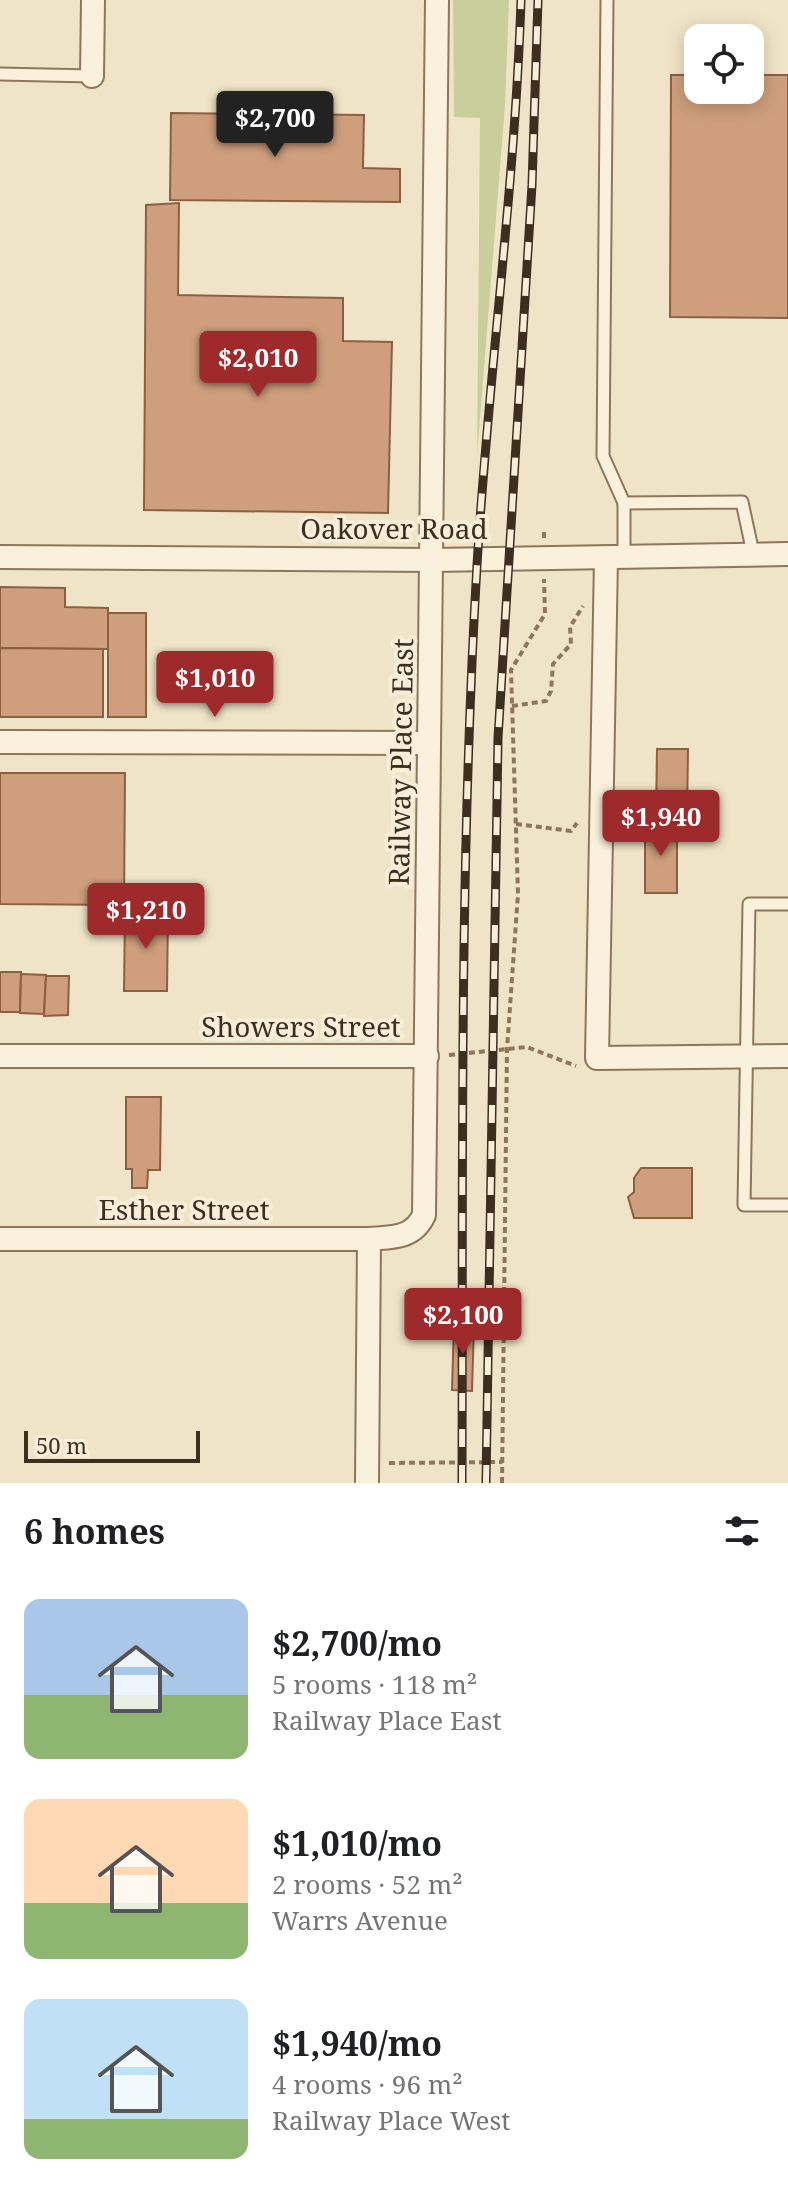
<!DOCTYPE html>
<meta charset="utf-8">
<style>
:root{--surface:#fff;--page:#f2f2f2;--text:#202124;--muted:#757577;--accent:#9e2a2b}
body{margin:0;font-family:"Noto Serif",serif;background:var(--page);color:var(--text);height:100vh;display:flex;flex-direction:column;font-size:30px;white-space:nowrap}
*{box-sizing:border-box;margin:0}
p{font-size:26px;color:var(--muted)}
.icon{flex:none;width:44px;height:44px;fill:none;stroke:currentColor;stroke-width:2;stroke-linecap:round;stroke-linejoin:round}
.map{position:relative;height:1483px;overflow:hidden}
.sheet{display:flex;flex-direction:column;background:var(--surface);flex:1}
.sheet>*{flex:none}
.tools{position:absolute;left:684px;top:24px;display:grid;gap:16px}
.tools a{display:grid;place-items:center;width:80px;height:80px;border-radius:16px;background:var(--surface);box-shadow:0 4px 20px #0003;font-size:40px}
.scale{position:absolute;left:24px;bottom:20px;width:176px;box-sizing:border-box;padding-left:8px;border:4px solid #3d2e20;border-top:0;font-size:22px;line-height:28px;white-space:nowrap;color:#3d2e20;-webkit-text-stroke:6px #f7eed8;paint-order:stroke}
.price{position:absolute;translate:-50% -68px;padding:0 18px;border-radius:8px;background:var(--accent);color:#fff;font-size:26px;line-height:52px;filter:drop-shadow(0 2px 4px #0008)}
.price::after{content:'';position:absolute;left:50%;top:48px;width:24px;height:18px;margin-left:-12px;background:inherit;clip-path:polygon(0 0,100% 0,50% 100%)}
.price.current{background:#222;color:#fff}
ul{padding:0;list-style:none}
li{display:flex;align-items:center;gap:24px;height:200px;padding:0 24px}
li span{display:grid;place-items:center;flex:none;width:224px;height:160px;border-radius:16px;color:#555}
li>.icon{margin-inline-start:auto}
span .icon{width:96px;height:96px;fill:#fffc;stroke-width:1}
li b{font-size:34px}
h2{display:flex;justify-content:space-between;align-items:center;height:96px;padding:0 24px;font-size:34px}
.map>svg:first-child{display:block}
</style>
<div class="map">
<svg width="788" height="1483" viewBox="0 0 788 1483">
<rect width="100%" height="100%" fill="#f0e4c8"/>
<!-- green -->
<polygon fill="#c9cf9b" points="453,0 509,0 505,106 477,456 480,118 454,117"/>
<!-- building -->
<g fill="#cf9f7d" stroke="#8d5f41" stroke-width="2">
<polygon points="671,75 698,75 698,90 750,90 750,75 788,75 788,318 670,317"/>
<polygon points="171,113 364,115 363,168 400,169 400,202 170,200"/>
<polygon points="179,203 178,295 343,298 343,341 392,342 388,513 144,510 146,205"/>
<polygon points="0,587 65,588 65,607 108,608 108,649 0,648"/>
<rect x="108" y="613" width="38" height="104"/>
<polygon points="0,648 103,649 103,717 0,717"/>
<polygon points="657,749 688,749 687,817 656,817"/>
<polygon points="0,773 125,773 124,905 0,904"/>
<polygon points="677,823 677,893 645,893 645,824"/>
<polygon points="125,911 168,912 167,991 124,991"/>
<polygon points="0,972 21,972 20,1012 0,1012"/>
<polygon points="21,974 46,975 44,1014 20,1013"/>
<polygon points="46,976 69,976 68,1015 44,1016"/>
<polygon points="126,1097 161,1097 160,1170 148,1170 147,1188 132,1188 132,1169 126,1169"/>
<polygon points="641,1168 692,1168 692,1218 634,1218 628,1197 634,1192 634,1178"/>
<polygon points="454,1322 474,1323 472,1391 452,1390"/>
</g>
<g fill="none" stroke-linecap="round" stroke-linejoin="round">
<defs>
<g id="lane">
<polyline points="607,0 603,456 624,503 742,502 753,553"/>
<polyline points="0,74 92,76"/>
<polyline points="624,503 624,557"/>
<polyline points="788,904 749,904 744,1205 788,1205"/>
</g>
<g id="street">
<polyline points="92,76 93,0"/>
<polyline points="0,557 433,560 788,554"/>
<polyline points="606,558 597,1058 788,1056"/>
<polyline points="0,742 429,743"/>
<polyline points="0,1056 427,1056"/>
<path d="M0,1239H369C392,1237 413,1239 424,1215L437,0"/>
<polyline points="367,1483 369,1239"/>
</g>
</defs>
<!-- lane casing -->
<use href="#lane" stroke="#8d765c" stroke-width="15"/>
<!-- street casing -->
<use href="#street" stroke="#8d765c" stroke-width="26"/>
<!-- path -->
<g stroke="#8d765c" stroke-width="4" stroke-dasharray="6 4" stroke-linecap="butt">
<polyline points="544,538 544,528"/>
<polyline points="512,706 546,701 551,691 553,664 571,644 570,627 583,606"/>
<polyline points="516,824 571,831 577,823"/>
<polyline points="449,1055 527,1047 576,1066"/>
<polyline points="389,1463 502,1462"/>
<polyline points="502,1483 507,1049 518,894 511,670 545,614 544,579"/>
</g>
<!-- lane -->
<use href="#lane" stroke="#faf1dc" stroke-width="11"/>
<!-- street -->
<use href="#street" stroke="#faf1dc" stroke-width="22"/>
<defs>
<g id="rail">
<path d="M462,1483C463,1177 459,871 477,565C488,377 515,189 521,0"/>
<polyline points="486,1483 498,738 532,185 538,0"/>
</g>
</defs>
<!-- rail casing -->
<use href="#rail" stroke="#3d2e20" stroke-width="9"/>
<!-- rail -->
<use href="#rail" stroke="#f7eed8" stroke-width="6" stroke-dasharray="18" stroke-linecap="butt"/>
</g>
<g text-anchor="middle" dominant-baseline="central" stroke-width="8" stroke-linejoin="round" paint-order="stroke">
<!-- street labels -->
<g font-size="28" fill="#3d2e20" stroke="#f7eed8">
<text x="394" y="528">Oakover Road</text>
<text transform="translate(400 762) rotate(-89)">Railway Place East</text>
<text x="301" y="1026">Showers Street</text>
<text x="184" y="1209">Esther Street</text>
</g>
</g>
</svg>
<div class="tools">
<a><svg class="icon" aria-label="locate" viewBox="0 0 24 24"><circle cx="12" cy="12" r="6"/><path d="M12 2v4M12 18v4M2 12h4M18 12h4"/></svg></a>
</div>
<div class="scale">50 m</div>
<b class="price current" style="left:275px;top:159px">$2,700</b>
<b class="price" style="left:258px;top:399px">$2,010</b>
<b class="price" style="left:215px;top:719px">$1,010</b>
<b class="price" style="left:661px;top:858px">$1,940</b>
<b class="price" style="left:146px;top:951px">$1,210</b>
<b class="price" style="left:463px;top:1356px">$2,100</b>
</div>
<section class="sheet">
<h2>6 homes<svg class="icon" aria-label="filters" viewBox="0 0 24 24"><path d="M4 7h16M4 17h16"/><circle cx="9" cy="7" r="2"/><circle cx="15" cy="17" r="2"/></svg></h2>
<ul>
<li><span style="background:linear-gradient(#a9c7e8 60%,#8fb573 0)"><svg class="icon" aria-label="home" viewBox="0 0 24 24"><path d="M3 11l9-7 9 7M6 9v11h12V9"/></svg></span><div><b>$2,700/mo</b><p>5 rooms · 118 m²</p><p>Railway Place East</p></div></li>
<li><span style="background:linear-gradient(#ffd9b3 65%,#8fb573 0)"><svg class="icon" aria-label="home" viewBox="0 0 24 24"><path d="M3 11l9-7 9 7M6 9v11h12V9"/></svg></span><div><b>$1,010/mo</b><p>2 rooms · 52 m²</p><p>Warrs Avenue</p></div></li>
<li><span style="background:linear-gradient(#bfe0f5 75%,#8fb573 0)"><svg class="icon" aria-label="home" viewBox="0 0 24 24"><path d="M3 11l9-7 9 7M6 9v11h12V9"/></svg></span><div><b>$1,940/mo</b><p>4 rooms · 96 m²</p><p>Railway Place West</p></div></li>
</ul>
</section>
